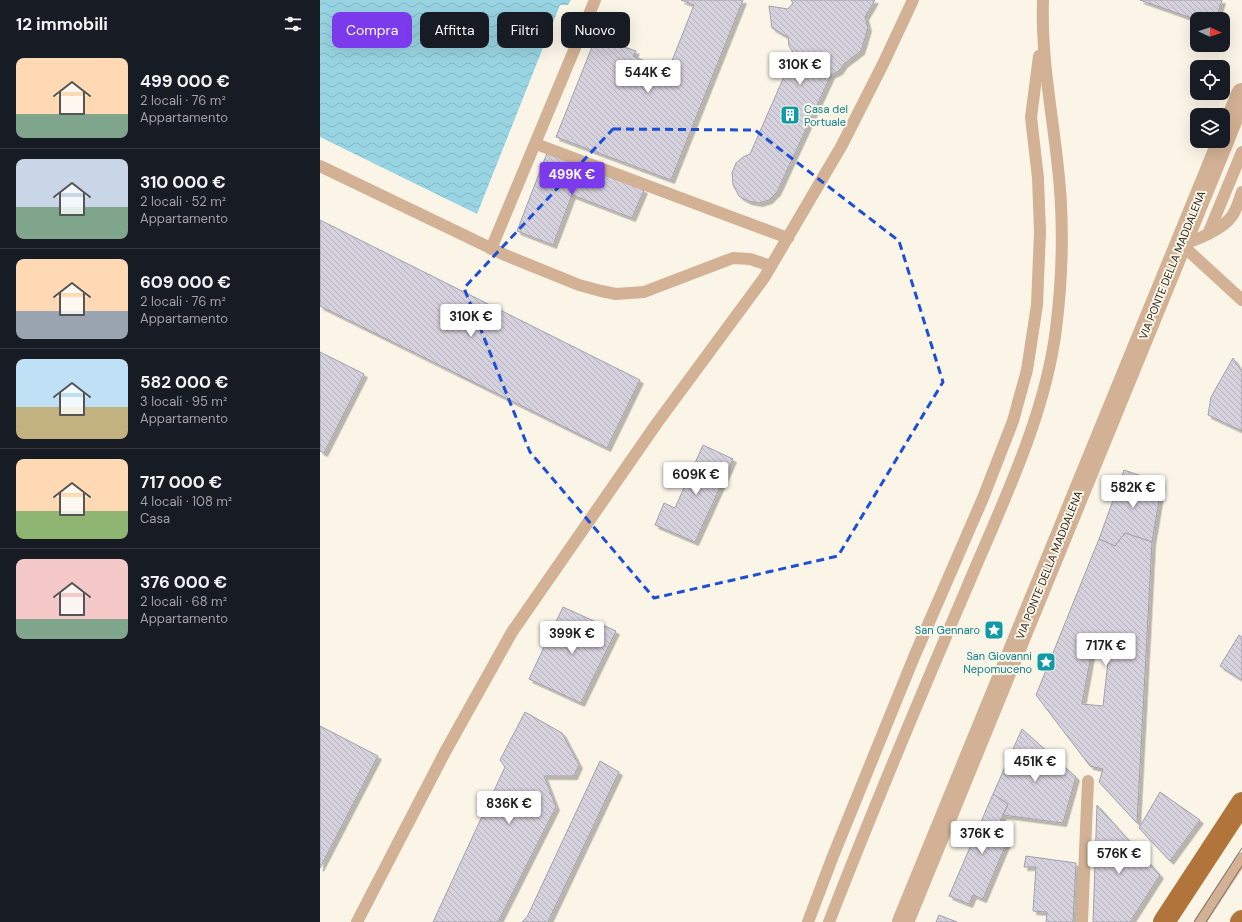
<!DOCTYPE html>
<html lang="it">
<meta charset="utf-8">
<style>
:root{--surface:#171b24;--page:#242831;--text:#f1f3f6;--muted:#9ea1a6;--line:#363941;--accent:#7c3aed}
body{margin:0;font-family:"DM Sans",sans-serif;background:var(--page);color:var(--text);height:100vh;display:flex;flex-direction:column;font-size:15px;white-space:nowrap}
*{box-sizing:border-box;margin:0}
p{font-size:13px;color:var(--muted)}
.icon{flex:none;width:22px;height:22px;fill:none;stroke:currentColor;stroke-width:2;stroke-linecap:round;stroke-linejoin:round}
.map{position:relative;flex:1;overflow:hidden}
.side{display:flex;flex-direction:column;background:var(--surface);width:320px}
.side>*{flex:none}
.top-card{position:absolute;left:12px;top:12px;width:380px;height:36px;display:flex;gap:8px}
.needle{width:26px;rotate:93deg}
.controls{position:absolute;left:870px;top:12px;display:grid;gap:8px}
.controls a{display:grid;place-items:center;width:40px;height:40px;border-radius:8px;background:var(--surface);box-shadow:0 4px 16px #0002;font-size:20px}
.price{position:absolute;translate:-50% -34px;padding:0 9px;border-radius:4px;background:#fff;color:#222;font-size:13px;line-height:26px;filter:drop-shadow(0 1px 2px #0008)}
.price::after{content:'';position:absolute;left:50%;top:24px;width:12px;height:9px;margin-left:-6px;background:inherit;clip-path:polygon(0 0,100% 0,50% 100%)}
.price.on{background:var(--accent);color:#fff}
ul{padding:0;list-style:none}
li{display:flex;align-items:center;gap:12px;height:100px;padding:0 16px}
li+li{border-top:1px solid var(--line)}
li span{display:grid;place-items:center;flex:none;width:112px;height:80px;border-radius:8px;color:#555}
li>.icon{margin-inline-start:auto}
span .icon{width:48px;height:48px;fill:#fffc;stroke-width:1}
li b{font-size:17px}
h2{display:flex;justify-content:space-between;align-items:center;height:48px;padding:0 16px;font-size:17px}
.pill{padding:0 14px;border-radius:8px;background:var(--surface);box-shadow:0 4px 16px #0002;font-size:14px;line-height:36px}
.pill.on{background:var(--accent);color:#fff}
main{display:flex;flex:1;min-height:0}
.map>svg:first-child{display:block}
</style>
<main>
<section class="side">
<h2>12 immobili<svg class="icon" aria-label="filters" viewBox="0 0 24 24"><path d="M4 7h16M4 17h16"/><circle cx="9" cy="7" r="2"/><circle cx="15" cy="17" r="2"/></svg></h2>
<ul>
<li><span style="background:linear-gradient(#ffd9b3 70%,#7fa58c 0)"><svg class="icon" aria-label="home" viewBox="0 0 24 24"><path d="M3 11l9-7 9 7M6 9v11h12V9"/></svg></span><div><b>499 000 €</b><p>2 locali · 76 m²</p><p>Appartamento</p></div></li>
<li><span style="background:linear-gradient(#c9d6e8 60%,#7fa58c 0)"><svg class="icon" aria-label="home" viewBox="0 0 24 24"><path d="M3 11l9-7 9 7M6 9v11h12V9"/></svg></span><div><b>310 000 €</b><p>2 locali · 52 m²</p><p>Appartamento</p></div></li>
<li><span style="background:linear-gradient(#ffd9b3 65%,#9aa5b1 0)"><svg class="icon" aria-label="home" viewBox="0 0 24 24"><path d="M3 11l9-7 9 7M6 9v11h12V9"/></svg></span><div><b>609 000 €</b><p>2 locali · 76 m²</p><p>Appartamento</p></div></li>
<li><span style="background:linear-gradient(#bfe0f5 60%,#c2b280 0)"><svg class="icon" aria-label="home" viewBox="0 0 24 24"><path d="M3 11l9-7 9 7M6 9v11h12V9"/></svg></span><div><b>582 000 €</b><p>3 locali · 95 m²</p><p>Appartamento</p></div></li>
<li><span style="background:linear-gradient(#ffd9b3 65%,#8fb573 0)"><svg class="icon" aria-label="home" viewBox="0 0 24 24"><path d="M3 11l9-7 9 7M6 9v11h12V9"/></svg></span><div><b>717 000 €</b><p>4 locali · 108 m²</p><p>Casa</p></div></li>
<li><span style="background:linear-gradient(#f6c9c9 75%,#7fa58c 0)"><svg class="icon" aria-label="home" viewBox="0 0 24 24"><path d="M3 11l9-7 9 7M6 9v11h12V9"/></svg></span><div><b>376 000 €</b><p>2 locali · 68 m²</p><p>Appartamento</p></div></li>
</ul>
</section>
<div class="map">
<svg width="922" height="922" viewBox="0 0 922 922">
<defs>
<pattern id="water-waves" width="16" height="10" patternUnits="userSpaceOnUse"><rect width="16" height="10" fill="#99d4e2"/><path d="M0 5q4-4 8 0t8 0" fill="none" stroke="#84b6c2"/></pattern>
<pattern id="building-back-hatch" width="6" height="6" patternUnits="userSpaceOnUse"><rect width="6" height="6" fill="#d5d1dd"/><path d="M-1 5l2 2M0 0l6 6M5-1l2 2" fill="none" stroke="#b7b3be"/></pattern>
<filter id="shadow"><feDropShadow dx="3.5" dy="3.5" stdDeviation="0" flood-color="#0004"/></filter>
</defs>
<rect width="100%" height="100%" fill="#fbf5e8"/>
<!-- water -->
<polygon fill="url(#water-waves)" points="0,0 251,0 248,5 240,5 157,214 0,137"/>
<!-- building -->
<g fill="url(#building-back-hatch)" stroke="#a4a0ac" fill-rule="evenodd" filter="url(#shadow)">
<polygon points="361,0 423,0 351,180 236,137 276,37 316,51 313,56 348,71 374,5"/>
<polygon points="471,0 555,0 545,17 548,28 541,51 524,64 519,71 511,75 457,192 449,200 439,203 428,201 419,196 413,185 412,173 416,163 423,157 430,154 474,54 469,46 468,37 452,28 449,6 468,9 473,3"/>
<polygon points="820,0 902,0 896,19 877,20"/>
<polygon points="227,153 324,190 312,218 252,195 233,245 197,231"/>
<polygon points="0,220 320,380 287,448 0,306"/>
<polygon points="0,352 44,374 4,453 0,451"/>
<polygon points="913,358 922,372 922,431 888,415 891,397"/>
<polygon points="383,445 413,459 375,542 335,525 344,503 355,508"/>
<polygon points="804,470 842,483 832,542 805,533 795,546 779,539"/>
<path d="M805,533L832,542L817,823L779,782L783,769L770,766L716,695L779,539L795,546ZM772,650L789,653L783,706L762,704Z"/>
<polygon points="243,607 296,631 261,703 209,679"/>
<polygon points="919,635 922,637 922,680 900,666"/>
<polygon points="205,712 242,733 259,765 254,776 224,776 236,807 178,922 113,922 185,767 180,760"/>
<polygon points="0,726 58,756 0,868"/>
<polygon points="702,729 756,777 743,823 683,815 688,804 673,794"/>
<polygon points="280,761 299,772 228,922 202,922 207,917"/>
<polygon points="840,792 880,820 850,861 819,828"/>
<polygon points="673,794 688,804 677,828 681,831 678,838 687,842 663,899 653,895 649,904 629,896"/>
<polygon points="777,805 840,875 810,922 773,922"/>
<polygon points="706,856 756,863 753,922 726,922 727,912 713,911 716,867 704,867"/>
<polygon points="619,915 637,922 616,922"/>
</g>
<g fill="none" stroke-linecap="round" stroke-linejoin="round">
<!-- service -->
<g stroke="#d2b194" stroke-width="12">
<polyline points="216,144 468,238"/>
<polyline points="0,166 185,255 259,285 281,291 296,294 324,292 413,258 430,259 451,266"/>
<polyline points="888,234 922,152"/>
<path d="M861,244C876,241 903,229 912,216C917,209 919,200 922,192"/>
<polyline points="861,244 922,300"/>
<polyline points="171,249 275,0"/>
<polyline points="37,922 125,752 192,632 337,423 444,278 522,145 564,62 593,0"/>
<polyline points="488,922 513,856 594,657 663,498 693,421 707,370 717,305 720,232 718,178 711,117 719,56"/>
<path d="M509,922C553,809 600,697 648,585C682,504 725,417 736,329C743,273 744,215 737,159C731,105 721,55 723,0"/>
<polyline points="762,922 768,781"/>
<polyline points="880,922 922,858"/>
</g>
<!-- minor -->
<g stroke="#d2b194" stroke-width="22">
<polyline points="903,141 922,94"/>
<polyline points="583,922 903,141"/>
</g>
<!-- primary -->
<g stroke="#b1753c" stroke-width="22">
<polyline points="844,922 922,803"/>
<polyline points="921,922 922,921"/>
</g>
<!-- tram -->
<g stroke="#76726a" stroke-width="1">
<polyline points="874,922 922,848"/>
<polyline points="886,922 922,866"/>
</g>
</g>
<!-- marked area -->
<path fill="none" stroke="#1d4ed8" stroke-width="3" stroke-dasharray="8 5" stroke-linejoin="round" d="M293,129L435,130L579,241L623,382L518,556L334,598L210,452L144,288Z"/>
<!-- icons -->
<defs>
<symbol id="building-square" viewBox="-11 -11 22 22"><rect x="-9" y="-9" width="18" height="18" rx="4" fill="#0f9aa8" stroke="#fbf5e8"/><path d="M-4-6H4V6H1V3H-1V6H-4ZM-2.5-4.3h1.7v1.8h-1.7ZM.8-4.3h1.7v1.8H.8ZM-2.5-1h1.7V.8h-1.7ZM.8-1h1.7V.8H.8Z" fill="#fff"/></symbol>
<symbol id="sight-square" viewBox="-11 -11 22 22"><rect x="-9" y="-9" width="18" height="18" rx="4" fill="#0f9aa8" stroke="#fbf5e8"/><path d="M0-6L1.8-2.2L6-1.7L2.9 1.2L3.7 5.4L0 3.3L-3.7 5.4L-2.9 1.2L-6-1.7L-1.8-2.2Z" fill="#fff"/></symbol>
</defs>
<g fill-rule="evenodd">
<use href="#building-square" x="459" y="104" width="22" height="22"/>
<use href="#sight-square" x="663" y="619" width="22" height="22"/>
<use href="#sight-square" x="715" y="651" width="22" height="22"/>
</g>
<g text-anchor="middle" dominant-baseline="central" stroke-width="4" stroke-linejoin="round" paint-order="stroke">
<!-- culture labels -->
<g font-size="11" fill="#0d838f" stroke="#fbf5e8" text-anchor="end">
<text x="484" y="109" text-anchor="start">Casa del<tspan x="484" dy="13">Portuale</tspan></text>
<text x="660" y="630">San Gennaro</text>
<text x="712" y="656">San Giovanni<tspan x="712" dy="13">Nepomuceno</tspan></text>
</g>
<!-- street labels -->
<g font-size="11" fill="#2b2924" stroke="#fbf5e8">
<text transform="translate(852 265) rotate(-68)">VIA PONTE DELLA MADDALENA</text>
<text transform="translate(729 565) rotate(-68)">VIA PONTE DELLA MADDALENA</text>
</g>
</g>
</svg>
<div class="controls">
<a><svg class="needle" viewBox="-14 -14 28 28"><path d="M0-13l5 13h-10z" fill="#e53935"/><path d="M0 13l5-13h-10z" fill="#9ea1a6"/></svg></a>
<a><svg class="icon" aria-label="locate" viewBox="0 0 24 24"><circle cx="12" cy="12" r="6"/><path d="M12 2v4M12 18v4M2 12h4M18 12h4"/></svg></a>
<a><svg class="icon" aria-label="layers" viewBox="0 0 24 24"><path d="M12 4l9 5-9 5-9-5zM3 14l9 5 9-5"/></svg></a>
</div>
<b class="price" style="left:480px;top:86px">310K €</b>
<b class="price" style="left:328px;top:94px">544K €</b>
<b class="price on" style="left:252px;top:196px">499K €</b>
<b class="price" style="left:151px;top:338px">310K €</b>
<b class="price" style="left:376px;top:496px">609K €</b>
<b class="price" style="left:813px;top:509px">582K €</b>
<b class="price" style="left:252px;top:655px">399K €</b>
<b class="price" style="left:786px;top:667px">717K €</b>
<b class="price" style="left:715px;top:783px">451K €</b>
<b class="price" style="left:189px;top:825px">836K €</b>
<b class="price" style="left:662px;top:855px">376K €</b>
<b class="price" style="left:799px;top:875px">576K €</b>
<div class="top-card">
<a class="pill on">Compra</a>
<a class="pill">Affitta</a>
<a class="pill">Filtri</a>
<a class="pill">Nuovo</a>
</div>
</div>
</main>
